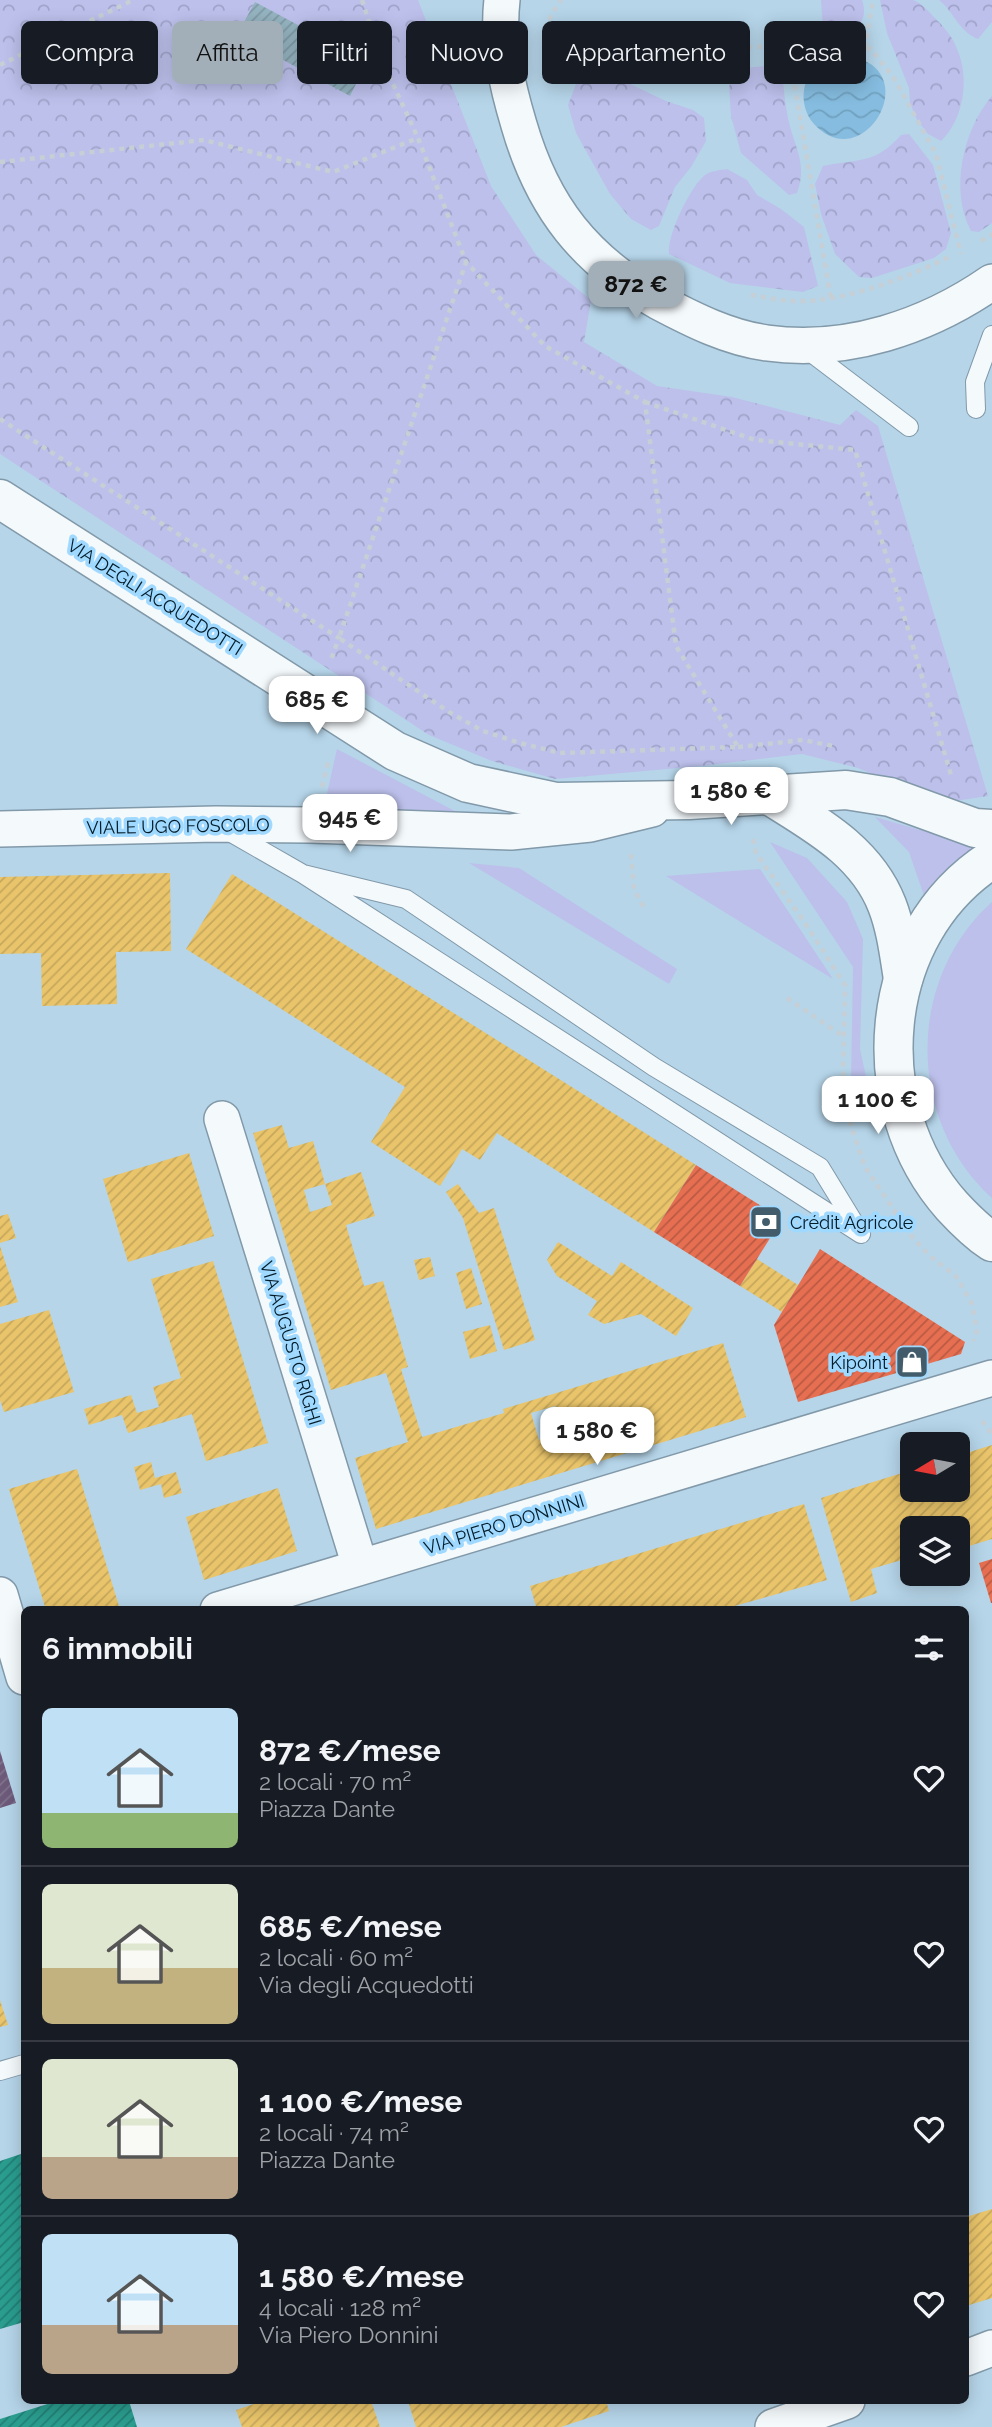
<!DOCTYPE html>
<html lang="it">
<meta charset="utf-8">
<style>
:root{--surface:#171b24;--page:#242831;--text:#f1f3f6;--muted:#9ea1a6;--line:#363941;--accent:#a2afb8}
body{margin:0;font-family:Raleway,sans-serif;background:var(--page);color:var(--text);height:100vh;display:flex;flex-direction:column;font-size:26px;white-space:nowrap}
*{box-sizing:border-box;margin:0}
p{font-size:23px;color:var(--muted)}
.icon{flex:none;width:38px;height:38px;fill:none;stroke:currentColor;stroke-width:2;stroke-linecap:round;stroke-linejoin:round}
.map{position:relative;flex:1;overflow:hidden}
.details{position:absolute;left:21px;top:1606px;width:948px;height:798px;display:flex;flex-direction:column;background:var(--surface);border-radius:10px;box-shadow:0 4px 18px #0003}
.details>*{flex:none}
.guide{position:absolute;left:21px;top:21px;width:950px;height:63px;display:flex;gap:14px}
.needle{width:46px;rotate:260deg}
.controls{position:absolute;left:900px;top:1432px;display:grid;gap:14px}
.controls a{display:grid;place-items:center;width:70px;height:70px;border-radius:10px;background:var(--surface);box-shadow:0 4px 18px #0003;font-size:35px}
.price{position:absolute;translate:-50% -60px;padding:0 16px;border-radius:14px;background:#fff;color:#222;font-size:23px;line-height:46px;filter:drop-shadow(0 2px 4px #0008)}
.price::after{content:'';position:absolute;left:50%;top:42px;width:21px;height:16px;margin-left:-10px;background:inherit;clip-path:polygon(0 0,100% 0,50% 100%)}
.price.on{background:var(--accent);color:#111}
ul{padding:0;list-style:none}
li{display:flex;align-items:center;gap:21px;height:175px;padding:0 21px}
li+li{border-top:2px solid var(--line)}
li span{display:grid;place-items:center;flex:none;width:196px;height:140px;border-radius:10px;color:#555}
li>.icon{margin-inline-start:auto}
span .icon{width:84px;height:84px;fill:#fffc;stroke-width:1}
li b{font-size:30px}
h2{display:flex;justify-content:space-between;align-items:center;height:84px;padding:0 21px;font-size:30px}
.chip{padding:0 24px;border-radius:10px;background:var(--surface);box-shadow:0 4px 18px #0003;font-size:24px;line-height:63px}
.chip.on{background:var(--accent);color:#111}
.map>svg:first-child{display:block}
</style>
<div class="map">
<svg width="992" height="2427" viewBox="0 0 992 2427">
<defs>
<pattern id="forest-crowns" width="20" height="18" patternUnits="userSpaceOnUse" patternTransform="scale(1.75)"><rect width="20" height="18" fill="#bcc0eb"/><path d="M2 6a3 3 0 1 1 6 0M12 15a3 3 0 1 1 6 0" fill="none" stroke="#a0a4ca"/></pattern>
<pattern id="water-waves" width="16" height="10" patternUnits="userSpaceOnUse" patternTransform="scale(1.75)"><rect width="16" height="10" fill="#85bcdf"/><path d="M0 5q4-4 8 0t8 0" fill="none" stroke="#71a1bf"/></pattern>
<pattern id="homes-hatch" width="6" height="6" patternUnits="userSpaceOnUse" patternTransform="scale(1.75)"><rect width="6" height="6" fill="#e9c46a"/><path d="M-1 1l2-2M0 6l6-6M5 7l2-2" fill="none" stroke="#c6a85c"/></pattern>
<pattern id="shops-hatch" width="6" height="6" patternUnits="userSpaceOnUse" patternTransform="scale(1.75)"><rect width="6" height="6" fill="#e76f51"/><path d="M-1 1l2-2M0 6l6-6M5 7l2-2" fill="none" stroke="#b95a43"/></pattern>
<pattern id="offices-hatch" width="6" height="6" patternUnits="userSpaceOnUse" patternTransform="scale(1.75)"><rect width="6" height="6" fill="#6d597a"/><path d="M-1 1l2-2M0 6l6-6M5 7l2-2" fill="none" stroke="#7f728b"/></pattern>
<pattern id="schools-hatch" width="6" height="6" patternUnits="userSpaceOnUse" patternTransform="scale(1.75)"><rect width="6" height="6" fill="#2a9d8f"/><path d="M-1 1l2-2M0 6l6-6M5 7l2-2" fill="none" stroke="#227f75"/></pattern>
<pattern id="building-hatch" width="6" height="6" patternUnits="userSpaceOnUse" patternTransform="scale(1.75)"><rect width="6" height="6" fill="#95b4c1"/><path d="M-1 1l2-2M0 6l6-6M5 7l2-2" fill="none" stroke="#7f9aa6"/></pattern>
</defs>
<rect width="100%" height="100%" fill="#b6d5e9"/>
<!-- grass -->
<g fill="#bcc0eb">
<polygon points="337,749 470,819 324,807"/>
<polygon points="875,817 934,834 991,839 929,910 909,852"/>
<polygon points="770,842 807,858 847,902 863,939 860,1049 873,1109 857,1113 851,1083 853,967"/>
<polygon points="469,863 519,868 677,969 669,984"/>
<polygon points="760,869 833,979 666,876"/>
<path d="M992,902V1198C906,1120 906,979 992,902Z"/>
</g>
<!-- forest -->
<g fill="url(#forest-crowns)">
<polygon points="0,0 418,0 491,186 536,255 591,300 584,342 657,386 732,397 840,425 856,410 878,426 988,796 942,803 858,768 802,754 701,766 555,779 492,761 429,735 0,454"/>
<path d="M821,0H862C870,22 853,34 834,40L823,29Z"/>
<path d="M880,0C890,0 904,0 913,0C922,3 929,12 935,18C943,26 953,37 957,49C970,78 964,119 941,141L928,134L917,120L910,103L909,88L887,33Z"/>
<path d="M939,0H992V22L978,39C958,31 955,13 939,0Z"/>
<path d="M770,66L782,74C784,89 785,104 788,118C794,147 808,163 797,193L789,195L741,153L731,116L729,86L739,71L753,67Z"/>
<polygon points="596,76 626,82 666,101 693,110 704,118 706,141 691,167 675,187 659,226 651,230 631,219 610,194 576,133 568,105 576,84"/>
<path d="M992,96V223L979,232L971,231C949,191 963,129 992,96Z"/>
<path d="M909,134L933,165L951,233L946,249L934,258L872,278L859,277L835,254L821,214L815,184L823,166C858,159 876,164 901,135Z"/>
<path d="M727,169L747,180L757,195L781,209L804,227L818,286L803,292L730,283L669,254C667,235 690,187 705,175C710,171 721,170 727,169Z"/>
</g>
<!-- water -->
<path fill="url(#water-waves)" d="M841,55C931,62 865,180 814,124C797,105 801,72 825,60C830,58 836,57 841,55Z"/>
<!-- homes -->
<g fill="url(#homes-hatch)" fill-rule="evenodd">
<polygon points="170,873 171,951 116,952 117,1004 42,1006 41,953 0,954 0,877"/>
<polygon points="232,874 696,1165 654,1232 497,1133 480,1160 462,1149 440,1186 371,1142 405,1087 186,949"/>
<path d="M282,1125L289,1148L313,1141L325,1184L361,1172L375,1216L346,1225L364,1286L383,1281L408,1367L401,1369L422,1437L504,1413L503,1409L723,1343L746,1417L376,1529L355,1458L408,1442L386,1373L331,1390L253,1133ZM325,1184L332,1205L310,1212L304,1190ZM555,1406L563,1433L539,1440L531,1413Z"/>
<polygon points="189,1153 214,1236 128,1262 103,1179"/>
<polygon points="458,1184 479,1213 494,1208 535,1340 504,1350 463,1218 446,1192"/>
<polygon points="8,1214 16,1238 0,1243 0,1216"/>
<polygon points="558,1242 612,1276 621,1262 693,1308 676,1336 641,1314 604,1324 588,1315 597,1301 557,1276 547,1260"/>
<polygon points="0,1246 18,1302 0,1307"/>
<polygon points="430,1257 435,1276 419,1280 414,1260"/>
<polygon points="757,1259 798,1285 782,1312 740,1286"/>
<polygon points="213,1261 268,1443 206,1461 192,1414 128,1433 122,1415 89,1425 84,1409 131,1395 137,1413 159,1407 153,1387 181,1378 151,1279"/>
<polygon points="471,1268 482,1304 466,1309 456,1273"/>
<polygon points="49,1310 74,1392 4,1412 0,1400 0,1324"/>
<polygon points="490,1325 497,1351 470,1359 463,1332"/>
<polygon points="992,1445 992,1539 969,1546 968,1541 957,1544 957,1528 912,1528 912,1557 871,1569 877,1593 851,1602 821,1498 912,1470 912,1489 957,1489 957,1456"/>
<polygon points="151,1462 155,1478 176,1472 182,1493 164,1498 161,1484 140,1490 134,1467"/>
<polygon points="77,1469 119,1606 105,1610 46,1610 9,1489"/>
<polygon points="278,1488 297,1551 204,1580 186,1517"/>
<polygon points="804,1504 827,1580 720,1610 537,1610 530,1586"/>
<polygon points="0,2000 8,2025 0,2027"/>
<polygon points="992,2209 992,2298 966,2306 966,2217"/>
<polygon points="263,2401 371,2401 380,2427 242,2427 236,2410"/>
<polygon points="408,2401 606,2401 609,2411 561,2427 416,2427"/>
</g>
<!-- shops -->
<g fill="url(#shops-hatch)">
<polygon points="696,1165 782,1219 740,1286 654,1232"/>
<polygon points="820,1249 965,1342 961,1354 798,1402 774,1325"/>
<polygon points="992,1559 992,1603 991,1603 979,1563"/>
</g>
<!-- offices -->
<polygon fill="url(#offices-hatch)" points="0,1751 16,1803 0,1808"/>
<!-- schools -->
<g fill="url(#schools-hatch)">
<polygon points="24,2153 24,2322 0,2329 0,2161"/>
<polygon points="57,2401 129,2401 137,2427 0,2427 0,2419"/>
</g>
<!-- building -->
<polygon fill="url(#building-hatch)" points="255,2 367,62 350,96 237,35"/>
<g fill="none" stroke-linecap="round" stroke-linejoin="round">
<defs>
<g id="lane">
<polyline points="805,348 909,427"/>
<polyline points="976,409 975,382 992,335"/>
<polyline points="228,831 303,874 861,1234 820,1167 654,1067 406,899 303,874"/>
<polyline points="0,2071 24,2064"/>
</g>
<g id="street">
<path d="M502,0C497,42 507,85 519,125C543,208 585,260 659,302C693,320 729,338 767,343C847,354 927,327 992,282"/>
<polyline points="0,829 216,824 311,825 511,832 590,824 652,809"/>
<polyline points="222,1119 360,1566"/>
<polyline points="0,1595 24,1677"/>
<polyline points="218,1610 992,1378"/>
<polyline points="966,2358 992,2348"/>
<polyline points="773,2427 847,2401"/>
</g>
<g id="secondary">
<polyline points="0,499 395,751 468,783 556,802 689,800 846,790 890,797 975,828 992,829"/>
<path d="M769,795C815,824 866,851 887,905C896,928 899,954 903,979"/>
<path d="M992,859C875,934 863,1106 952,1206C964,1219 977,1232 992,1242"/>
</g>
</defs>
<!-- lane casing -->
<use href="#lane" stroke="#8199a9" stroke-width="20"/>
<!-- street casing -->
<use href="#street" stroke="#8199a9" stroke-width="38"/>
<!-- secondary casing -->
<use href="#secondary" stroke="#8199a9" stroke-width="41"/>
<!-- path -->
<g stroke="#c5cfd5" stroke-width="4.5" stroke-dasharray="5 5" stroke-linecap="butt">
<polyline points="362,0 380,56 418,138"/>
<polyline points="543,39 551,15 561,0"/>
<polyline points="788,46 831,300"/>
<polyline points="717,48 848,44 871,49 894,78 936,154 961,254"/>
<polyline points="865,48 873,0"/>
<polyline points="0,65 133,0"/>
<polyline points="0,162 204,140 333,172 418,138 466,262 545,346 645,402 676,646 738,747 560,753 520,743 483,731 449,712 339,638 466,262"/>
<polyline points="981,241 992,234"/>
<path d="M751,295C765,297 780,301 794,301C842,303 909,277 951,256"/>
<polyline points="645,402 755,440 855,450 951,775"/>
<polyline points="0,419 339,638 330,662"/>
<polyline points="738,747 803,740 833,746"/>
<polyline points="322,787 329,758"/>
<polyline points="753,839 756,853 805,923 845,985 843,1076 851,1126 865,1167 912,1237 931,1257 956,1276 972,1304 977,1330 974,1341"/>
<polyline points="631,854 634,889 645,910"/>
<polyline points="787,998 843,1036"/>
<polyline points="982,1421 992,1434"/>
</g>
<!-- lane -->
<use href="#lane" stroke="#f4f9fc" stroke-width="18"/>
<!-- street -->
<use href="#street" stroke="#f4f9fc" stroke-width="35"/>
<!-- secondary -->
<use href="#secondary" stroke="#f4f9fc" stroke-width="38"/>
</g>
<!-- icons -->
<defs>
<symbol id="bank-square" viewBox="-11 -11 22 22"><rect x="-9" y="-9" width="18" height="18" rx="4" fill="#425c6c" stroke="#a0d9ff"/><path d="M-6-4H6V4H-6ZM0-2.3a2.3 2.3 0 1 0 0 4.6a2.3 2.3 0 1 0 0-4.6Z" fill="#fff"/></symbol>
<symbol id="shop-square" viewBox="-11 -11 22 22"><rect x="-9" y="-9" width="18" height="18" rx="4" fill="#425c6c" stroke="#a0d9ff"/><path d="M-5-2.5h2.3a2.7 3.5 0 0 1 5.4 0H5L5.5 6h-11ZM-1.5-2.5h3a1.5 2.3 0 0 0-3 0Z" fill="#fff"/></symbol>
</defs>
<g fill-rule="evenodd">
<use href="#bank-square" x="747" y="1203" width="38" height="38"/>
<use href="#shop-square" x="893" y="1343" width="38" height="38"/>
</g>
<g text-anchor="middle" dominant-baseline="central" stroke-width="7" stroke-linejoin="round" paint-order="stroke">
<!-- street labels -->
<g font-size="18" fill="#041b28" stroke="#a0d9ff">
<text transform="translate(155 597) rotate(32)">VIA DEGLI ACQUEDOTTI</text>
<text transform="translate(178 826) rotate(-1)">VIALE UGO FOSCOLO</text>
<text transform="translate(291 1343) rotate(73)">VIA AUGUSTO RIGHI</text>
<text transform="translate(504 1524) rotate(-17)">VIA PIERO DONNINI</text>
</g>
<!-- poi labels -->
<g font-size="18" fill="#041b28" stroke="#a0d9ff" text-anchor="start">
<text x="790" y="1222">Crédit Agricole</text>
<text x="888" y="1362" text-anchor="end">Kipoint</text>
</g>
</g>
</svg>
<div class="controls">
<a><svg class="needle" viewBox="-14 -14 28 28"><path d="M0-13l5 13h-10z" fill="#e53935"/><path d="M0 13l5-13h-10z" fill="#9ea1a6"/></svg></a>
<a><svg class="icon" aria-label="layers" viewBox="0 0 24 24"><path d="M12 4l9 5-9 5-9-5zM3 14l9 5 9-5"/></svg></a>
</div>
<b class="price on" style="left:636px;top:321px">872 €</b>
<b class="price" style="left:317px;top:736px">685 €</b>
<b class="price" style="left:731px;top:827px">1 580 €</b>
<b class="price" style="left:350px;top:854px">945 €</b>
<b class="price" style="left:878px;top:1136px">1 100 €</b>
<b class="price" style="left:597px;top:1467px">1 580 €</b>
<div class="guide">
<a class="chip">Compra</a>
<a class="chip on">Affitta</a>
<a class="chip">Filtri</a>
<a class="chip">Nuovo</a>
<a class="chip">Appartamento</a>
<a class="chip">Casa</a>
</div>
<section class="details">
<h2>6 immobili<svg class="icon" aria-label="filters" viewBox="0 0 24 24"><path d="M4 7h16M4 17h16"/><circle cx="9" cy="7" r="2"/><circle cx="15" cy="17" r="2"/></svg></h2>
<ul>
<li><span style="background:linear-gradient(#bfe0f5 75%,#8fb573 0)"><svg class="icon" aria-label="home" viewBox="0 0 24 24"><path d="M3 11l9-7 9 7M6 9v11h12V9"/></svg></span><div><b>872 €/mese</b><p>2 locali · 70 m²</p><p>Piazza Dante</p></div><svg class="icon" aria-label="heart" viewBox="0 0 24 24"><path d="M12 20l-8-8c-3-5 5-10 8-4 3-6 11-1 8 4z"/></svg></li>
<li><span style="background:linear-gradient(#dfe7d0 60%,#c2b280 0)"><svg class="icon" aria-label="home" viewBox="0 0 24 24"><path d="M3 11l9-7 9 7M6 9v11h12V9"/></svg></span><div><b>685 €/mese</b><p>2 locali · 60 m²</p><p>Via degli Acquedotti</p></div><svg class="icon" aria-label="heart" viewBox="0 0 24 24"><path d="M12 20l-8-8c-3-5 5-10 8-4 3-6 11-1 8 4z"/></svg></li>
<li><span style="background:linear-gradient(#dfe7d0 70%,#b9a48a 0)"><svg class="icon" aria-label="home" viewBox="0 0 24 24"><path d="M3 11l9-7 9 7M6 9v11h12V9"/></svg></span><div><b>1 100 €/mese</b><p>2 locali · 74 m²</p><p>Piazza Dante</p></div><svg class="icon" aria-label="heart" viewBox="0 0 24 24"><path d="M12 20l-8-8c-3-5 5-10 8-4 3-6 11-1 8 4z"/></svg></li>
<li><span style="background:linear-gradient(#bfe0f5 65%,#b9a48a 0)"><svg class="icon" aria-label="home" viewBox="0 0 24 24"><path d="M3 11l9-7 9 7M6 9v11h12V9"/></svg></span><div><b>1 580 €/mese</b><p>4 locali · 128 m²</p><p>Via Piero Donnini</p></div><svg class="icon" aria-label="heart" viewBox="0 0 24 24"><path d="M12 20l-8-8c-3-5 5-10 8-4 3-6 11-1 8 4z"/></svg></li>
</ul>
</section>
</div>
